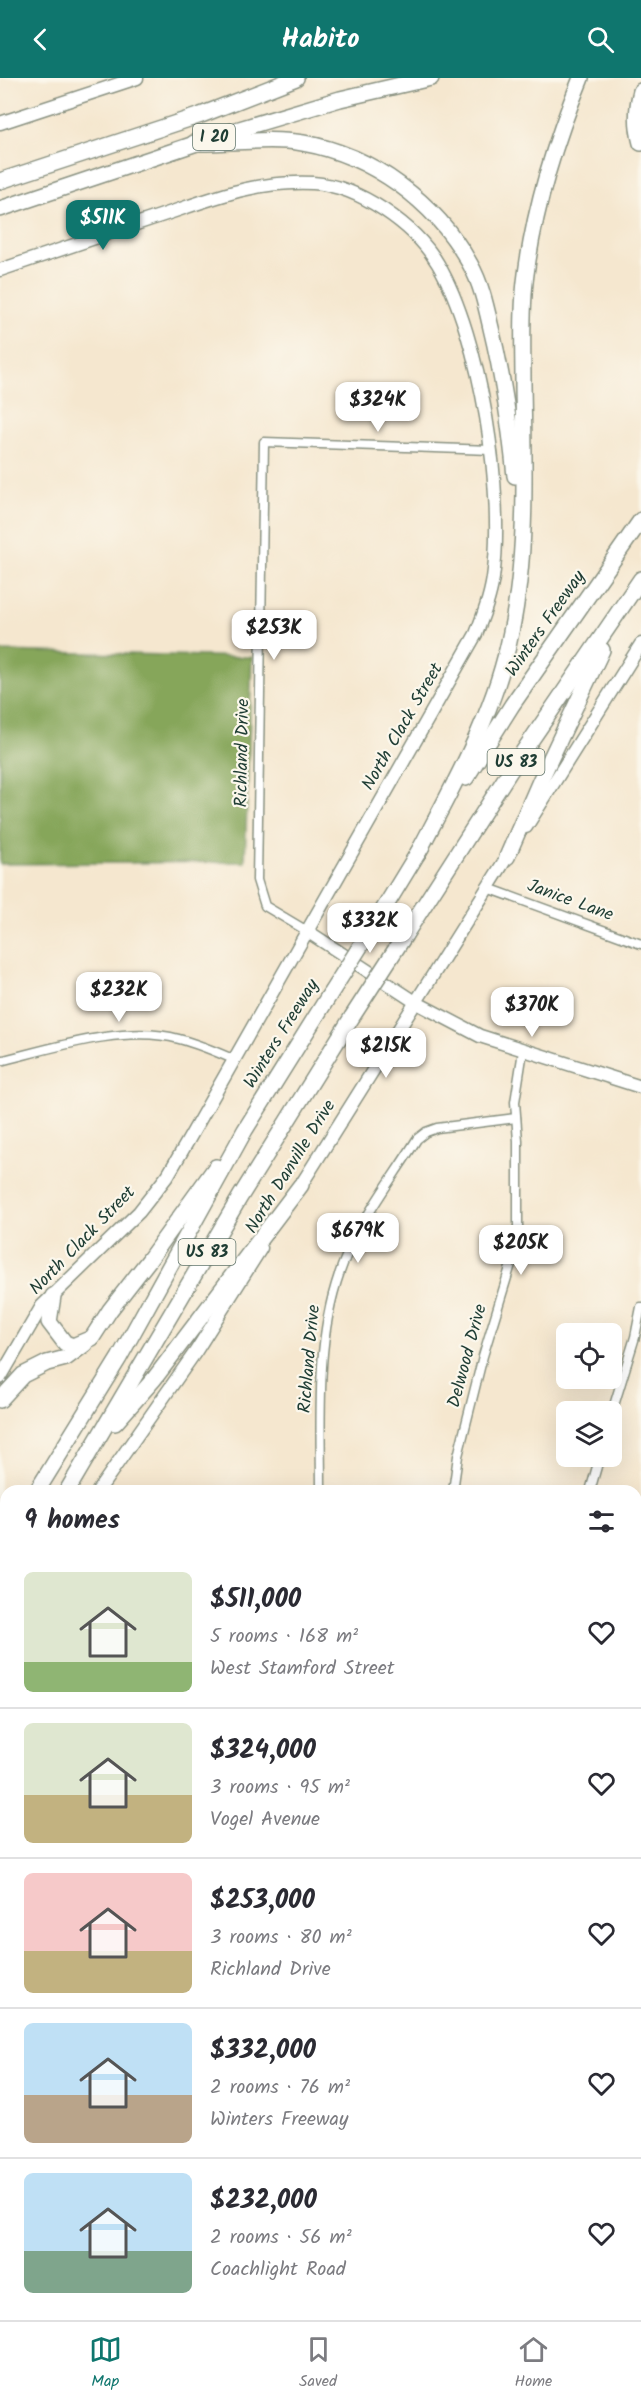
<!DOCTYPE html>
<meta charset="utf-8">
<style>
:root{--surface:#fff;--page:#f2f2f3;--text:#2b2b33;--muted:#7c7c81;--line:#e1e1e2;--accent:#0f766e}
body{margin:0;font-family:Kalam,sans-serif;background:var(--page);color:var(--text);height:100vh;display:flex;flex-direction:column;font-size:22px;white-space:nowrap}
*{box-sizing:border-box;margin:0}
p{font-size:20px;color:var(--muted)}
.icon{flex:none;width:33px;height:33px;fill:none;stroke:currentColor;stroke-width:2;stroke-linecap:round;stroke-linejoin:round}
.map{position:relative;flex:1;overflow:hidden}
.details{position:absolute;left:0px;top:1407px;width:642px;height:836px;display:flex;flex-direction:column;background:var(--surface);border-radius:18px 18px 0 0;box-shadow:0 6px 24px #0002}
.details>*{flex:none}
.buttons{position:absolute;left:556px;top:1245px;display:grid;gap:12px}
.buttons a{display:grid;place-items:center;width:66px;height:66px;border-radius:9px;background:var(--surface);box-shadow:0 6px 24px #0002;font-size:30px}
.price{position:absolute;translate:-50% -51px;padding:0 14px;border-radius:12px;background:#fff;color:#222;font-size:20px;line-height:39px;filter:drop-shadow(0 2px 3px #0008)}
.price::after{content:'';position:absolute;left:50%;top:36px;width:18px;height:14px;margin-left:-9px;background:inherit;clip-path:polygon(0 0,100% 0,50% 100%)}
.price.current{background:var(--accent);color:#fff}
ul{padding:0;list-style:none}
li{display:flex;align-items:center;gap:18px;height:150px;padding:0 24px}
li+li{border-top:2px solid var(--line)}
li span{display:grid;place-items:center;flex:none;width:168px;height:120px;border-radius:9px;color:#555}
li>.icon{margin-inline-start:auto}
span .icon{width:72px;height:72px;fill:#fffc;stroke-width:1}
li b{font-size:26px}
h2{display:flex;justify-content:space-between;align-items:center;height:72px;padding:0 24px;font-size:26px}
header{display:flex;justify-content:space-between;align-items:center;height:78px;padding:0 24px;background:var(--accent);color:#fff;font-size:27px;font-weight:600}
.dock{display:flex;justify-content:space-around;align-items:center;height:84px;border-top:2px solid var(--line);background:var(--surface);font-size:16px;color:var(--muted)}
.dock a{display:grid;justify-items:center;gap:3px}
.dock .current{color:var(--accent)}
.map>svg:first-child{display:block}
</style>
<header><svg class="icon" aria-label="back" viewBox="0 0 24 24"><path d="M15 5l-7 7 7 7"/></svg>Habito<svg class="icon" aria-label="search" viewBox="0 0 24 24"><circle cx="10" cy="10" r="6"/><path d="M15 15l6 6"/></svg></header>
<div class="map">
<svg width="641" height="2242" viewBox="0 0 641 2242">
<rect width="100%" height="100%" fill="#fbf7ec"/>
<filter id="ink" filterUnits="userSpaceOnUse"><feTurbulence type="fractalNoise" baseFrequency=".0167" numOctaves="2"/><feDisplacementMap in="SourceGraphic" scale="12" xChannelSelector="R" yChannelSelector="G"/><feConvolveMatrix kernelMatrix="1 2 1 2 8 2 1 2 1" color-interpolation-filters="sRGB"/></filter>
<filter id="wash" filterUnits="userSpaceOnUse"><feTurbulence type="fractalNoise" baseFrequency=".008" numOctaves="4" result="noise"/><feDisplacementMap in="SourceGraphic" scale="24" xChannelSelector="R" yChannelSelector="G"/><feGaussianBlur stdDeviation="1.35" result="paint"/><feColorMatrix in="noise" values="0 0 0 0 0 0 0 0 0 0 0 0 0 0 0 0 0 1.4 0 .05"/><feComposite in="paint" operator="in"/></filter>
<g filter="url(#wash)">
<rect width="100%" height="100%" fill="#f5e7cf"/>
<!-- forest -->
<polygon fill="#86a65a" stroke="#527247" stroke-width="1.5" points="0,573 252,579 245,784 0,786"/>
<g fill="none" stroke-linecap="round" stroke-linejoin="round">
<!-- stream -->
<g stroke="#47a8c7" stroke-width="3">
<polyline points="0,1874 6,1882"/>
<polyline points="198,2242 201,2236"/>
</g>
</g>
</g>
<g filter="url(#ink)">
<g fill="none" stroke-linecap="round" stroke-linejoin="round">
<defs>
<g id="minor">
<polyline points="488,810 641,866"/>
<polyline points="307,853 265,828 257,802 264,364 491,372"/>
<path d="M0,983C53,970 125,946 179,961C198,966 217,974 235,982"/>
<polyline points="612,1334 635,1259 641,1229"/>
<path d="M321,1413C321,1334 314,1248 348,1174C366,1135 394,1098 417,1061L426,1054L437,1050L516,1040"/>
<polyline points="453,1413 458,1378 483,1278 512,1183 518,1148 518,1063 515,1024 523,973"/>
<polyline points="590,1413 600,1378"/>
<polyline points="636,1980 641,1980"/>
<polyline points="0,2086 6,2098"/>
<polyline points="0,2206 6,2203"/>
<polyline points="280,2242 281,2236"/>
<polyline points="413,2242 414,2236"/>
<polyline points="553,2242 554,2236"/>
</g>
<polyline id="tertiary" points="636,1579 641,1580"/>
<g id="secondary">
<polyline points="0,45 137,0"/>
<path d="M0,192C50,175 100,158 151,141C207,123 252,102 313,105C359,108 415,147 438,186C481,259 505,417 493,500C490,520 483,538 476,556L189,1061L168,1097L139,1134L42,1228L0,1300"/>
<polyline points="526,749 641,566"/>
<polyline points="307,853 417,925 480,958 641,1009"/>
<polyline points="296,1115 512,771"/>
<polyline points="98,1413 196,1273 261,1170"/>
<polyline points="0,1565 6,1556"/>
</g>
<g id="motorway">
<path d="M641,13C636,31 636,47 641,65"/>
<path d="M194,65C230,66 267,59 303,65C372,77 436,124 470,186C481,205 486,228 491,250C503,299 510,348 515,398"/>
<polyline points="0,103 201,37 296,0"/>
<polyline points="0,131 236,52 340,21 431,0"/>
<polyline points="466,700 512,627 641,442"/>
<path d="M418,775C455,704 496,633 511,554C528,473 524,387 523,305C523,269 521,231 526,196C535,128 555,63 581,0"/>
<polyline points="507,779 540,703 602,572"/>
<polyline points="377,842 422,768"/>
<polyline points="405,857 510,693 641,501"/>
<polyline points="53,1218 49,1244 65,1265 73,1268 92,1260 110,1232 149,1182 216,1089"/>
<polyline points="0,1322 23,1297 47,1285 66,1280 85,1266"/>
<polyline points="115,1345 154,1301 301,1107"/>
<polyline points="37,1413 119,1280 245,1052 330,916"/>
<polyline points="67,1413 240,1119 352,939"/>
<polyline points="0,1470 6,1461"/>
<polyline points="0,1519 6,1510"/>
</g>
</defs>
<!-- minor casing -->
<use href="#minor" stroke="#8a9282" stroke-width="11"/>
<!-- tertiary casing -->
<use href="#tertiary" stroke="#8a9282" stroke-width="14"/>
<!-- secondary casing -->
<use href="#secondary" stroke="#8a9282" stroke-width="15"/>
<!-- motorway casing -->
<use href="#motorway" stroke="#8a9282" stroke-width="18"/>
<!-- minor -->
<use href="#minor" stroke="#fff" stroke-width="8"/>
<!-- tertiary -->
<use href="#tertiary" stroke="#fff" stroke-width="10"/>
<!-- secondary -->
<use href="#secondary" stroke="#fff" stroke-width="12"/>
<!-- motorway -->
<use href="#motorway" stroke="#fff" stroke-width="15"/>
<defs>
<g id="motorway-bridge">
<polyline points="330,916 377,842"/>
<polyline points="352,939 405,857"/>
</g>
</defs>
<!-- motorway-bridge casing -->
<use href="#motorway-bridge" stroke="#8a9282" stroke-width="18" stroke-linecap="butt"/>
<!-- motorway-bridge -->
<use href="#motorway-bridge" stroke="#fff" stroke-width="15"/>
</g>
</g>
<g text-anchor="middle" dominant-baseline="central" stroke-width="4.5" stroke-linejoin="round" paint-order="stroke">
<!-- shield labels -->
<g fill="#fbf7ec" stroke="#61756b" stroke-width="1.5">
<rect x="193" y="46" width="42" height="26" rx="4.5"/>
<rect x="487.5" y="671" width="57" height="26" rx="4.5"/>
<rect x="178.5" y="1161" width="57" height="26" rx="4.5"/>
</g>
<g font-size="16" font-weight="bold" fill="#1f3d34">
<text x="214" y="59">I 20</text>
<text x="516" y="684">US 83</text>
<text x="207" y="1174">US 83</text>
</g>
<!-- street labels -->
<g font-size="18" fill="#1f3d34" stroke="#fbf7ec">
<text transform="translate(546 546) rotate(-55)">Winters Freeway</text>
<text transform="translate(403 649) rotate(-60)">North Clack Street</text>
<text transform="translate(243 675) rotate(-89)">Richland Drive</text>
<text transform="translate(570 823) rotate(20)">Janice Lane</text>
<text transform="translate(282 956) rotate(-58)">Winters Freeway</text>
<text transform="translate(291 1089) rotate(-58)">North Danville Drive</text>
<text transform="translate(83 1163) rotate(-46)">North Clack Street</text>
<text transform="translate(468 1278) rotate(-75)">Delwood Drive</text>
<text transform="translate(310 1281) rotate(-85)">Richland Drive</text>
</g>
</g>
</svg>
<div class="buttons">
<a><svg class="icon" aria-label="locate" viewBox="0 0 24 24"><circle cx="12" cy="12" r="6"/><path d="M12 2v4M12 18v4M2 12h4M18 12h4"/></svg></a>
<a><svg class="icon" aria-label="layers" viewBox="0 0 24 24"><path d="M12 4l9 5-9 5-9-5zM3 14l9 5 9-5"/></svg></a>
</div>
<b class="price current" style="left:103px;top:173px">$511K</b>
<b class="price" style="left:378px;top:355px">$324K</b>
<b class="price" style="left:274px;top:583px">$253K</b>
<b class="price" style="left:370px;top:876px">$332K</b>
<b class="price" style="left:119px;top:945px">$232K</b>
<b class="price" style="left:532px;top:960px">$370K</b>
<b class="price" style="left:386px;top:1001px">$215K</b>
<b class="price" style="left:358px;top:1186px">$679K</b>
<b class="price" style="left:521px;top:1198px">$205K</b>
<section class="details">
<h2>9 homes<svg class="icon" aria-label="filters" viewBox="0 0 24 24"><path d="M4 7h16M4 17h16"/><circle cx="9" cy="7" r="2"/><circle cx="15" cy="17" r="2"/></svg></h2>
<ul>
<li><span style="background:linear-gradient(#dfe7d0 75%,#8fb573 0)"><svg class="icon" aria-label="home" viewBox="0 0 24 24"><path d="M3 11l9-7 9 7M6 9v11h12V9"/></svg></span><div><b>$511,000</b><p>5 rooms · 168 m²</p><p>West Stamford Street</p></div><svg class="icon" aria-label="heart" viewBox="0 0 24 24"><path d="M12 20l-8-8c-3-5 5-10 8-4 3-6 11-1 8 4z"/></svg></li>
<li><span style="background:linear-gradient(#dfe7d0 60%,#c2b280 0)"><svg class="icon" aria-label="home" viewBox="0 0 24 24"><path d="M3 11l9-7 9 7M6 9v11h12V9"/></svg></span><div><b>$324,000</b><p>3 rooms · 95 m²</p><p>Vogel Avenue</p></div><svg class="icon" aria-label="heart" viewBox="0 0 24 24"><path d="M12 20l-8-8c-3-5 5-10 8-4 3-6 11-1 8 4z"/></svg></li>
<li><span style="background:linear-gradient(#f6c9c9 65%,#c2b280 0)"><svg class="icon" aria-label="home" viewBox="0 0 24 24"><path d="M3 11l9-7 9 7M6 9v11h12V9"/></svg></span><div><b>$253,000</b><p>3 rooms · 80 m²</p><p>Richland Drive</p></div><svg class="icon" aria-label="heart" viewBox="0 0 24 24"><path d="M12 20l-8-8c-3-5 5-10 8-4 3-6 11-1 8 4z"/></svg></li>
<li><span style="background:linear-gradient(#bfe0f5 60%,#b9a48a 0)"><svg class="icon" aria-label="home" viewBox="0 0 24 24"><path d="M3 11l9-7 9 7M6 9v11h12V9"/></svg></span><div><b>$332,000</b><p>2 rooms · 76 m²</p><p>Winters Freeway</p></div><svg class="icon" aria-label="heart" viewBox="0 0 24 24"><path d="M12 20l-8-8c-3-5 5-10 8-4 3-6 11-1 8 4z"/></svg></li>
<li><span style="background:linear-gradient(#bfe0f5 65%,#7fa58c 0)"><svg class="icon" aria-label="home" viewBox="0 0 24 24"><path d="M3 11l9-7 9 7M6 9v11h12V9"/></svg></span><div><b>$232,000</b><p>2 rooms · 56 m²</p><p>Coachlight Road</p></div><svg class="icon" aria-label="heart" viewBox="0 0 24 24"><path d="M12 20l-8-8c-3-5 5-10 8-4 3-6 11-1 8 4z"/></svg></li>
</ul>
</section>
</div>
<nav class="dock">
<a class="current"><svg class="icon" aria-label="map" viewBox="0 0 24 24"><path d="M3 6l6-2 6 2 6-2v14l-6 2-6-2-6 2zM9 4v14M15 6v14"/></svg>Map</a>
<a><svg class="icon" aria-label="saved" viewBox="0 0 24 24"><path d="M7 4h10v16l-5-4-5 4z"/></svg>Saved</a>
<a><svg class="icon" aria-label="home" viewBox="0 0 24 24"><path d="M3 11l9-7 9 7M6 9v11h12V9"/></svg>Home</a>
</nav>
